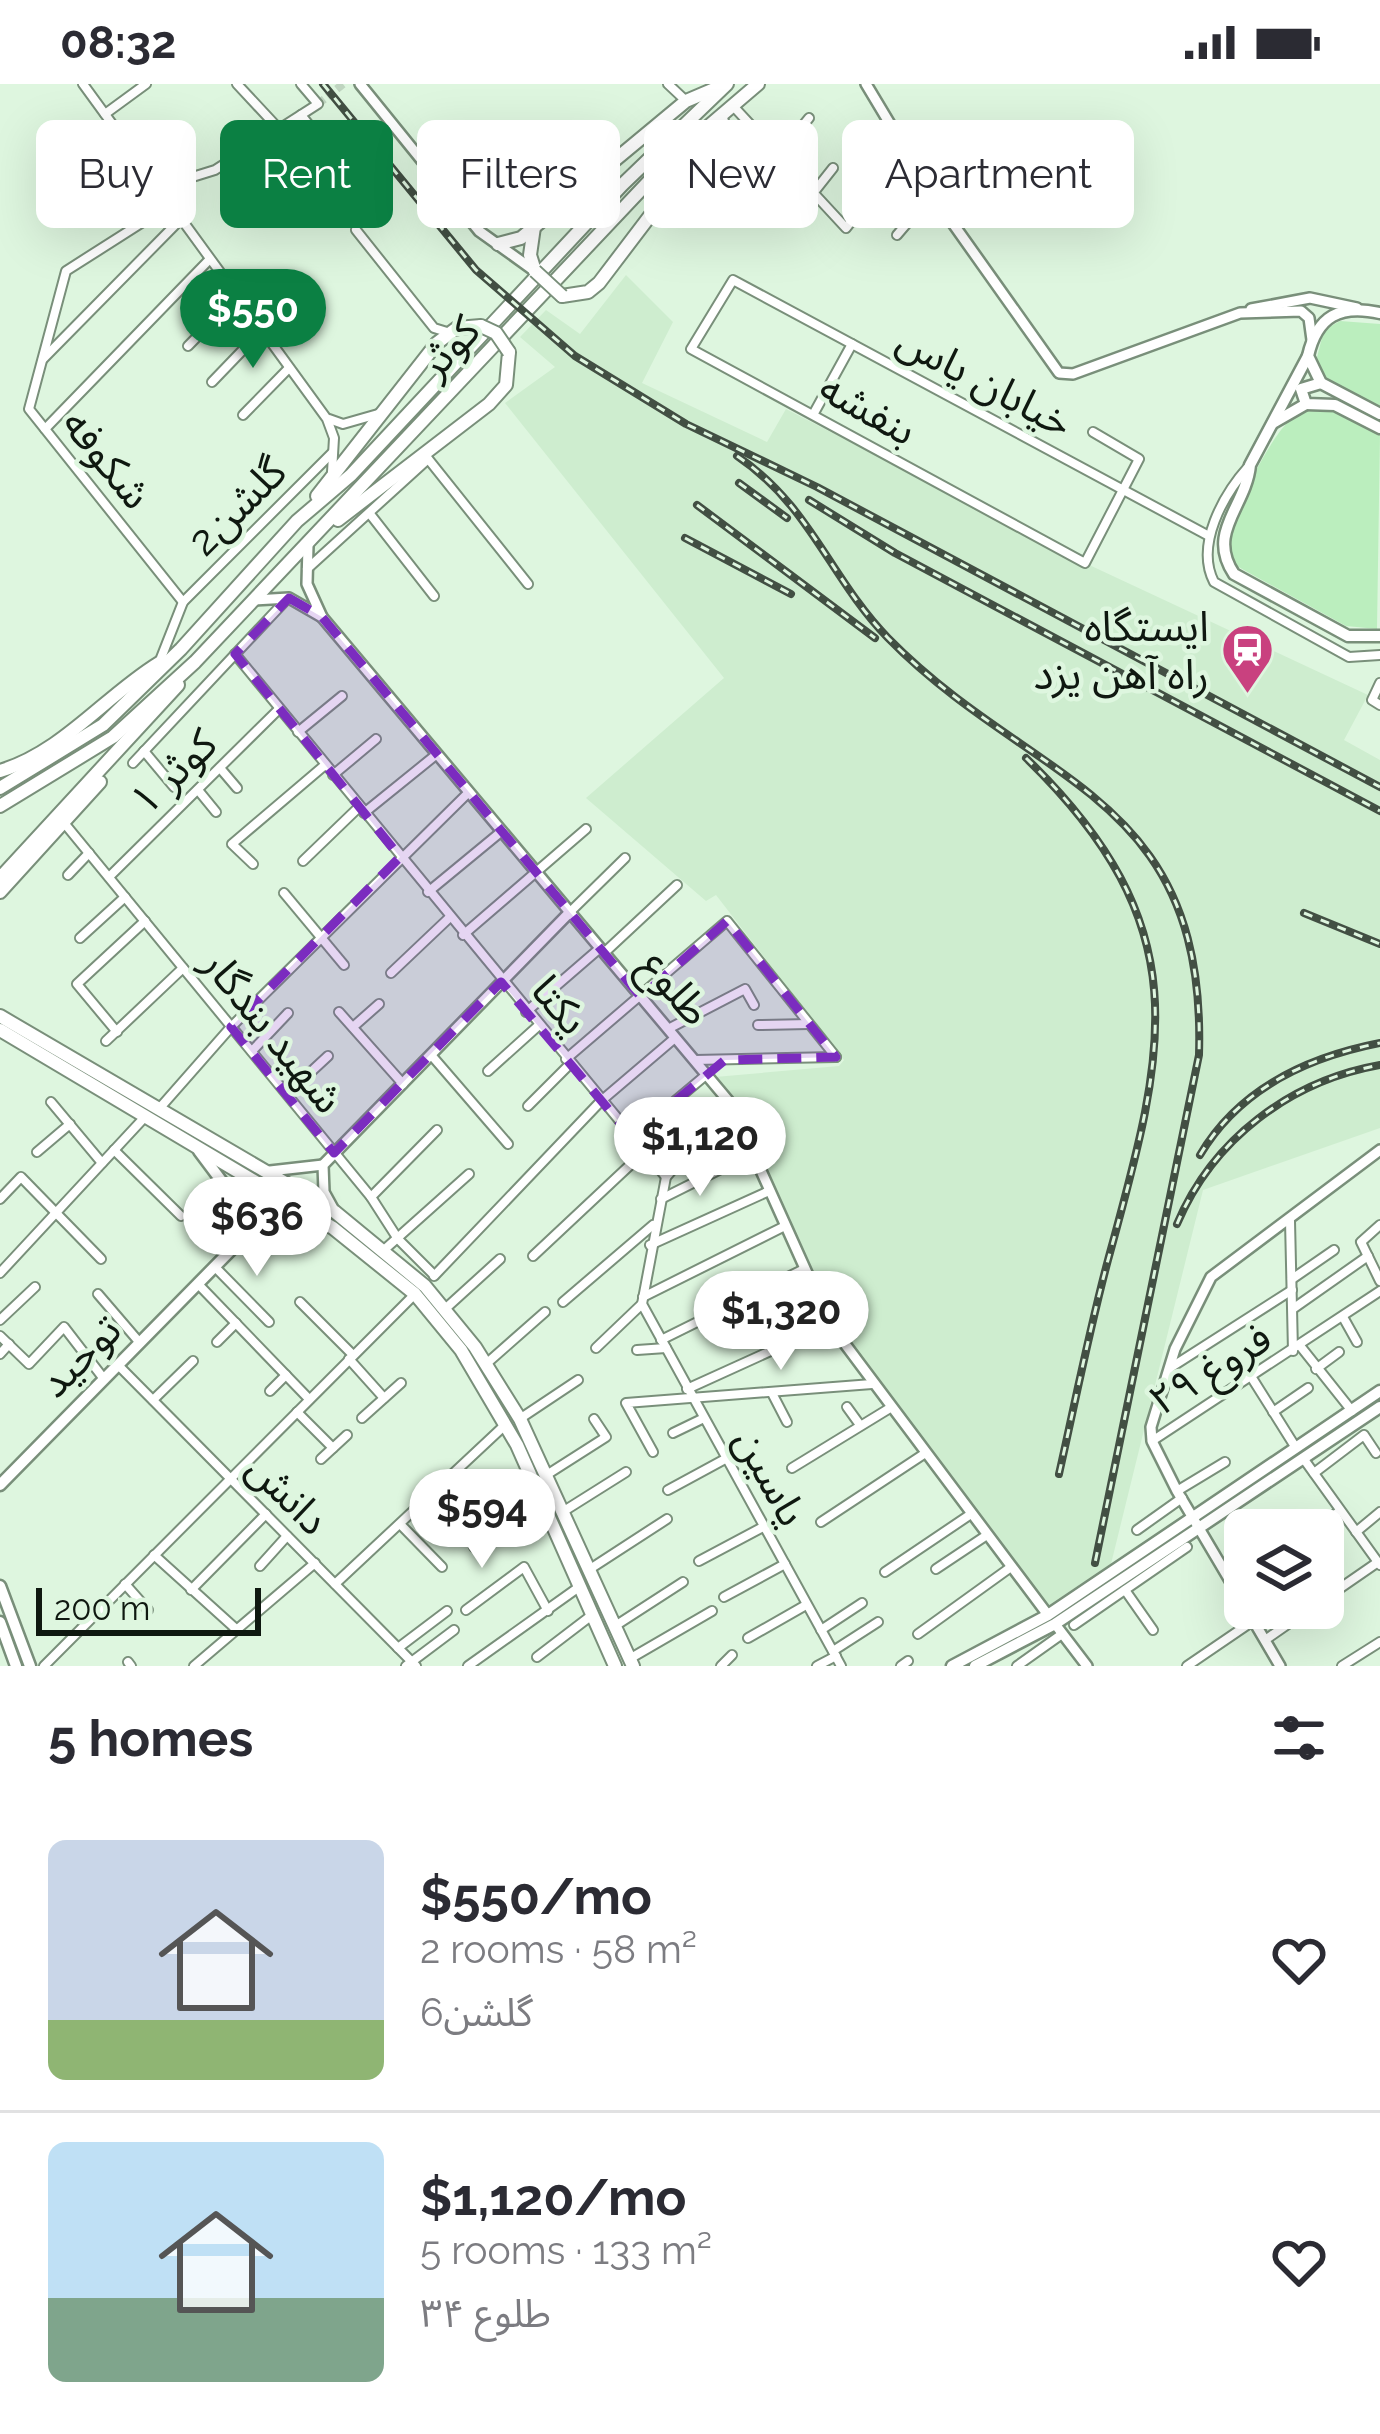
<!DOCTYPE html>
<meta charset="utf-8">
<style>
:root{--surface:#fff;--page:#f7f7f7;--text:#2b2b33;--muted:#7c7c81;--line:#e1e1e2;--accent:#0b8043}
body{margin:0;font-family:Raleway,"Noto Sans Arabic",sans-serif;background:var(--page);color:var(--text);height:100vh;display:flex;flex-direction:column;font-size:45px;white-space:nowrap}
*{box-sizing:border-box;margin:0}
p{font-size:39px;color:var(--muted)}
.icon{flex:none;width:66px;height:66px;fill:none;stroke:currentColor;stroke-width:2;stroke-linecap:round;stroke-linejoin:round}
.map{position:relative;height:1582px;overflow:hidden}
.drawer{display:flex;flex-direction:column;background:var(--surface);flex:1}
.drawer>*{flex:none}
.banner{position:absolute;left:36px;top:36px;width:1308px;height:108px;display:flex;gap:24px}
.tools{position:absolute;left:1224px;top:1425px;display:grid;gap:24px}
.tools a{display:grid;place-items:center;width:120px;height:120px;border-radius:18px;background:var(--surface);box-shadow:0 12px 48px #0002;font-size:60px}
.scale{position:absolute;left:36px;bottom:30px;width:225px;box-sizing:border-box;padding-left:12px;border:6px solid #0f1810;border-top:0;font-size:33px;line-height:42px;white-space:nowrap;color:#0f1810;-webkit-text-stroke:9px #def6df;paint-order:stroke}
.price{position:absolute;translate:-50% -102px;padding:0 27px;border-radius:42px;background:#fff;color:#222;font-size:39px;line-height:78px;filter:drop-shadow(0 3px 6px #0008)}
.price::after{content:'';position:absolute;left:50%;top:72px;width:36px;height:27px;margin-left:-18px;background:inherit;clip-path:polygon(0 0,100% 0,50% 100%)}
.price.current{background:var(--accent);color:#fff}
ul{padding:0;list-style:none}
li{display:flex;align-items:center;gap:36px;height:300px;padding:0 48px}
li+li{border-top:3px solid var(--line)}
li span{display:grid;place-items:center;flex:none;width:336px;height:240px;border-radius:18px;color:#555}
li>.icon{margin-inline-start:auto}
span .icon{width:144px;height:144px;fill:#fffc;stroke-width:1}
li b{font-size:51px}
h2{display:flex;justify-content:space-between;align-items:center;height:144px;padding:0 48px;font-size:51px}
.tag{padding:0 42px;border-radius:18px;background:var(--surface);box-shadow:0 12px 48px #0002;font-size:42px;line-height:108px}
.tag.current{background:var(--accent);color:#fff}
.status{display:flex;justify-content:space-between;align-items:center;height:84px;padding:0 60px;background:var(--surface);direction:ltr}
.status svg{height:33px;fill:currentColor}
.map>svg:first-child{display:block}
</style>
<div class="status"><b>08:32</b><svg viewBox="0 0 49 12"><path d="M0 12V9h3v3zM5 12V6h3v6zM10 12V3h3v9zM15 12V0h3v12zM26 1h20v11H26zM47 4h2v5h-2z"/></svg></div>
<div class="map">
<svg width="1380" height="1582" viewBox="0 0 1380 1582">
<rect width="100%" height="100%" fill="#def6df"/>
<!-- built -->
<polygon fill="#ceedcf" points="626,191 673,238 642,299 767,358 786,325 1085,479 1368,611 1344,656 1380,676 1380,1044 1203,1106 1111,1480 1048,1522 848,1263 823,1220 741,1027 715,993 839,982 844,976 716,811 706,817 586,714 724,594 505,319 555,283 520,253 546,226 580,250"/>
<!-- green -->
<g fill="#bbeebe">
<polygon points="1340,237 1380,240 1380,324 1327,295 1316,277 1324,246"/>
<path d="M1324,323L1380,351L1377,545L1346,542L1233,480C1219,450 1265,361 1288,338C1298,328 1311,326 1324,323Z"/>
</g>
<g fill="none" stroke-linecap="round" stroke-linejoin="round">
<!-- minor-tunnel -->
<polyline stroke="#bfd5c0" stroke-width="8" stroke-dasharray="8 4" stroke-linecap="butt" points="318,20 343,0"/>
<defs>
<g id="minor">
<polyline points="83,0 327,335 334,354 332,388"/>
<polyline points="237,0 279,45"/>
<polyline points="668,0 685,16"/>
<polyline points="734,23 846,144 871,112"/>
<polyline points="105,30 146,0"/>
<polyline points="301,31 340,79"/>
<polyline points="779,71 809,34"/>
<polyline points="732,82 762,53"/>
<polyline points="157,104 215,86 318,20 301,0"/>
<polyline points="814,108 833,84"/>
<polyline points="168,122 66,187 29,325 183,518"/>
<polyline points="356,146 434,244 447,248"/>
<polyline points="897,151 932,110"/>
<polyline points="188,262 236,213"/>
<polyline points="43,275 179,137"/>
<polyline points="212,298 262,246"/>
<polyline points="814,329 852,260"/>
<polyline points="243,331 288,285"/>
<polyline points="329,335 343,340 378,330"/>
<polyline points="45,345 209,176"/>
<polyline points="1093,348 1139,375 1085,479 691,265 733,196 1209,452"/>
<polyline points="425,371 528,500"/>
<path d="M1249,382C1223,411 1195,461 1214,498L1349,573L1380,571"/>
<polyline points="370,430 434,512"/>
<polyline points="307,485 428,375"/>
<polyline points="235,570 666,1093"/>
<polyline points="159,579 183,518 332,369"/>
<polyline points="1380,599 1372,616 1380,621"/>
<polyline points="298,648 342,612"/>
<polyline points="144,667 174,703"/>
<polyline points="133,679 287,515"/>
<polyline points="220,684 237,704"/>
<polyline points="333,691 376,655"/>
<polyline points="198,706 216,728"/>
<polyline points="364,729 437,670"/>
<polyline points="65,740 371,1113 398,1155 434,1191"/>
<polyline points="303,777 359,723"/>
<polyline points="253,780 232,760 325,681"/>
<polyline points="68,791 89,769"/>
<polyline points="109,793 279,625"/>
<polyline points="428,808 502,747"/>
<polyline points="284,809 344,881"/>
<polyline points="570,828 625,774"/>
<polyline points="463,851 586,745"/>
<polyline points="80,854 125,813"/>
<polyline points="604,869 677,801"/>
<polyline points="391,889 449,834"/>
<polyline points="339,928 403,1000"/>
<polyline points="526,928 600,864"/>
<polyline points="758,941 809,940"/>
<polyline points="353,943 379,920"/>
<polyline points="668,945 745,905 754,921"/>
<polyline points="117,948 77,900 145,837"/>
<polyline points="106,957 183,884"/>
<polyline points="252,967 288,929"/>
<polyline points="432,972 508,1060"/>
<polyline points="566,975 727,837 836,973"/>
<polyline points="695,976 836,973"/>
<polyline points="488,987 538,942"/>
<polyline points="287,1010 328,972"/>
<polyline points="51,1018 102,1079"/>
<polyline points="731,1020 666,1093 642,1220 841,1582"/>
<polyline points="528,1022 570,980"/>
<polyline points="158,1026 231,943 469,708"/>
<polyline points="632,1053 706,991"/>
<polyline points="114,1066 181,1132"/>
<polyline points="37,1068 70,1040"/>
<polyline points="371,1113 437,1046"/>
<polyline points="0,1115 21,1093 101,1175"/>
<polyline points="661,1115 751,1070"/>
<polyline points="1290,1137 1293,1267"/>
<polyline points="1380,1141 1361,1158 1380,1197"/>
<polyline points="650,1161 769,1107"/>
<polyline points="385,1165 469,1090"/>
<polyline points="533,1172 644,1068"/>
<polyline points="215,1183 269,1238"/>
<polyline points="0,1189 143,1035"/>
<polyline points="434,1192 601,1017 675,954"/>
<polyline points="1292,1195 1334,1166"/>
<polyline points="198,1200 309,1315"/>
<polyline points="98,1210 140,1259"/>
<polyline points="643,1213 785,1142"/>
<polyline points="300,1218 353,1271"/>
<polyline points="563,1218 653,1141"/>
<polyline points="1294,1224 1368,1172"/>
<polyline points="445,1225 500,1175"/>
<polyline points="1343,1233 1357,1258"/>
<polyline points="0,1236 35,1203"/>
<polyline points="0,1252 29,1280 64,1243 104,1295"/>
<polyline points="661,1256 804,1185"/>
<polyline points="217,1258 236,1239"/>
<polyline points="1301,1263 1352,1327"/>
<polyline points="596,1264 642,1220"/>
<polyline points="637,1266 666,1264"/>
<polyline points="0,1270 9,1260"/>
<polyline points="349,1275 384,1314"/>
<polyline points="486,1280 545,1228"/>
<polyline points="118,1281 416,1582"/>
<polyline points="1170,1284 1292,1206"/>
<polyline points="1316,1285 1339,1268"/>
<polyline points="1252,1294 1296,1364"/>
<polyline points="687,1305 830,1240"/>
<polyline points="270,1307 286,1291"/>
<polyline points="773,1311 787,1338"/>
<polyline points="153,1316 193,1277"/>
<polyline points="847,1323 860,1341"/>
<polyline points="297,1328 333,1364"/>
<polyline points="1273,1328 1308,1304"/>
<polyline points="362,1334 401,1299"/>
<polyline points="521,1334 578,1296"/>
<polyline points="673,1349 704,1334"/>
<polyline points="1152,1357 1380,1207"/>
<polyline points="653,1368 626,1319 872,1300"/>
<polyline points="1303,1374 1380,1481"/>
<polyline points="321,1375 347,1351"/>
<polyline points="792,1384 890,1324"/>
<polyline points="1314,1389 1364,1351 1376,1369"/>
<polyline points="548,1390 606,1353 594,1335"/>
<polyline points="668,1406 727,1374"/>
<polyline points="1177,1407 1225,1378"/>
<polyline points="564,1427 626,1388"/>
<polyline points="821,1438 924,1370"/>
<polyline points="401,1441 442,1483"/>
<polyline points="1137,1446 1182,1414"/>
<polyline points="1312,1446 1340,1427"/>
<polyline points="1356,1448 1380,1428"/>
<polyline points="474,1463 537,1408"/>
<polyline points="154,1471 236,1545"/>
<polyline points="699,1477 763,1443"/>
<polyline points="260,1482 287,1452"/>
<polyline points="590,1485 667,1435"/>
<polyline points="936,1485 987,1451"/>
<polyline points="885,1488 971,1430"/>
<polyline points="1231,1499 1245,1490"/>
<polyline points="125,1500 148,1526"/>
<polyline points="335,1500 505,1341"/>
<polyline points="191,1506 266,1430"/>
<polyline points="1125,1506 1153,1546"/>
<polyline points="724,1513 785,1480"/>
<polyline points="1323,1516 1378,1478"/>
<polyline points="466,1526 524,1483 548,1527"/>
<polyline points="1074,1541 1187,1463"/>
<polyline points="615,1542 683,1498"/>
<polyline points="821,1546 862,1519"/>
<polyline points="918,1550 1011,1483"/>
<polyline points="748,1554 806,1521"/>
<polyline points="1265,1556 1311,1524"/>
<polyline points="398,1564 447,1527"/>
<polyline points="833,1567 878,1538"/>
<polyline points="537,1573 592,1531"/>
<polyline points="631,1574 712,1527"/>
<polyline points="128,1578 131,1582"/>
<polyline points="44,1582 415,1210"/>
<polyline points="194,1582 315,1479"/>
<polyline points="406,1582 454,1546"/>
<polyline points="468,1582 579,1503"/>
<polyline points="721,1582 732,1571"/>
<polyline points="817,1582 836,1572"/>
<polyline points="901,1582 908,1577"/>
<polyline points="1017,1582 1062,1550"/>
<polyline points="1187,1582 1253,1537"/>
<polyline points="1342,1582 1380,1558"/>
</g>
<g id="tertiary">
<polyline points="360,0 479,147 532,185"/>
<polyline points="866,0 932,110 1059,289 1073,290 1240,229 1301,227 1309,234 1312,256"/>
<polyline points="1251,225 1310,214 1357,224"/>
<polyline points="253,516 289,514 322,533 307,500 308,461"/>
<polyline points="322,533 731,1020 830,1240 1048,1531"/>
<polyline points="270,1087 323,1081"/>
<polyline points="335,1128 324,1108 323,1081 570,828"/>
<polyline points="1245,1522 1177,1407 1152,1357 1151,1343 1175,1265 1211,1193 1380,1066"/>
<polyline points="1246,1524 1280,1582"/>
<polyline points="1055,1540 1087,1582"/>
</g>
<g id="secondary">
<path d="M1380,229C1340,220 1317,232 1308,272L1321,299L1380,330"/>
<path d="M1308,272L1250,381C1246,423 1206,448 1234,490L1348,552H1380"/>
<polyline points="1321,299 1301,305 1306,320 1335,321 1380,344"/>
<polyline points="1273,339 1306,320"/>
<polyline points="199,1067 232,1111 234,1160"/>
<polyline points="0,1401 233,1164 259,1130 293,1121"/>
<polyline points="0,1502 30,1582"/>
<polyline points="0,1538 16,1582"/>
<polyline points="952,1582 1048,1531 1380,1307"/>
<polyline points="975,1582 1055,1540 1380,1323"/>
</g>
<g id="primary">
<polyline points="534,143 530,171 535,187"/>
<polyline points="498,160 521,154 686,17 719,3"/>
<polyline points="562,212 588,208 599,199 722,37"/>
<polyline points="317,412 437,259 457,244 481,242"/>
<polyline points="338,436 489,320 506,301 509,268"/>
<path d="M0,687C63,668 105,612 159,579"/>
<polyline points="0,704 103,641 181,565 297,437 351,391 622,101 727,0"/>
<polyline points="0,722 113,653 195,578 669,76 758,0"/>
<polyline points="0,794 178,601"/>
<polyline points="0,808 100,698"/>
<polyline points="0,932 335,1128 425,1202 475,1263 520,1335 633,1582"/>
<polyline points="0,946 333,1144 415,1210 461,1266 517,1361 615,1582"/>
</g>
</defs>
<!-- minor casing -->
<use href="#minor" stroke="#798f7a" stroke-width="12"/>
<!-- tertiary casing -->
<use href="#tertiary" stroke="#798f7a" stroke-width="14"/>
<!-- secondary casing -->
<use href="#secondary" stroke="#798f7a" stroke-width="15"/>
<!-- primary casing -->
<use href="#primary" stroke="#798f7a" stroke-width="16"/>
<!-- minor -->
<use href="#minor" stroke="#fff" stroke-width="8"/>
<!-- tertiary -->
<use href="#tertiary" stroke="#fff" stroke-width="9"/>
<!-- secondary -->
<use href="#secondary" stroke="#fff" stroke-width="10"/>
<!-- primary -->
<use href="#primary" stroke="#fff" stroke-width="12"/>
<defs>
<g id="rail">
<polyline points="323,0 476,186 575,272 686,340 817,403 1380,703"/>
<path d="M737,372C811,422 829,493 888,554C1034,703 1207,707 1199,971L1095,1479"/>
<polyline points="739,399 787,434"/>
<polyline points="809,416 895,469 1380,727"/>
<polyline points="697,421 875,554"/>
<polyline points="685,454 791,510"/>
<path d="M1026,674C1201,844 1166,964 1108,1176C1089,1247 1075,1319 1059,1390"/>
<polyline points="1304,829 1380,860"/>
<path d="M1200,1071C1239,1005 1308,973 1380,959"/>
<path d="M1177,1140C1213,1055 1290,997 1380,981"/>
</g>
</defs>
<!-- rail casing -->
<use href="#rail" stroke="#424f43" stroke-width="8"/>
<!-- rail -->
<use href="#rail" stroke="#def6df" stroke-width="3" stroke-dasharray="9" stroke-linecap="butt"/>
<defs>
<g id="primary-bridge">
<polyline points="535,187 562,212"/>
<polyline points="481,242 496,249 509,268"/>
</g>
</defs>
<!-- primary-bridge casing -->
<use href="#primary-bridge" stroke="#798f7a" stroke-width="16" stroke-linecap="butt"/>
<!-- primary-bridge -->
<use href="#primary-bridge" stroke="#fff" stroke-width="12"/>
</g>
<!-- marked area -->
<path fill="#7b2cbf" fill-opacity="0.2" stroke="#7b2cbf" stroke-width="9" stroke-dasharray="24 15" stroke-linejoin="round" d="M289,514L322,533L641,913L727,837L836,973L725,976L632,1053L501,898L334,1069L231,943L400,773L235,570Z"/>
<!-- icons -->
<defs>
<symbol id="station-pin" viewBox="-11 -11 22 30"><path d="M0 17L-7.5 6A9.5 9.5 0 1 1 7.5 6Z" fill="#c9417f" stroke="#def6df"/><path d="M-3-6H3Q5-6 5-4V2Q5 4 3 4L4.5 6H3L1.5 4h-3L-3 6H-4.5L-3 4Q-5 4-5 2V-4Q-5-6-3-6ZM-3.5-4v3h7v-3ZM-3.5 1v1.5H-2V1ZM2 1v1.5H3.5V1Z" fill="#fff"/></symbol>
</defs>
<g fill-rule="evenodd">
<use href="#station-pin" x="1218" y="536" width="59" height="81"/>
</g>
<g text-anchor="middle" dominant-baseline="central" stroke-width="9" stroke-linejoin="round" paint-order="stroke">
<!-- street labels -->
<g font-size="42" fill="#0f1810" stroke="#def6df">
<text transform="translate(449 263) rotate(-47)">کوثر</text>
<text transform="translate(985 297) rotate(28)">خیابان یاس</text>
<text transform="translate(868 325) rotate(29)">بنفشه</text>
<text transform="translate(107 375) rotate(51)">شکوفه</text>
<text transform="translate(237 422) rotate(-45)">گلشن2</text>
<text transform="translate(173 688) rotate(-44)">کوثر ۱</text>
<text transform="translate(676 904) rotate(50)">طلوع</text>
<text transform="translate(560 921) rotate(50)">یکتا</text>
<text transform="translate(273 947) rotate(51)">شهید بندگار</text>
<text transform="translate(80 1272) rotate(-45)">توحید</text>
<text transform="translate(1210 1285) rotate(-32)">فروغ ۲۹</text>
<text transform="translate(771 1393) rotate(61)">یاسین</text>
<text transform="translate(288 1410) rotate(45)">دانش</text>
</g>
<!-- poi labels -->
<g font-size="42" fill="#0f1810" stroke="#def6df" text-anchor="end">
<text x="1209" y="542">ایستگاه<tspan x="1209" dy="48">راه آهن یزد</tspan></text>
</g>
</g>
</svg>
<div class="tools">
<a><svg class="icon" aria-label="layers" viewBox="0 0 24 24"><path d="M12 4l9 5-9 5-9-5zM3 14l9 5 9-5"/></svg></a>
</div>
<div class="scale">200 m</div>
<b class="price current" style="left:253px;top:287px">$550</b>
<b class="price" style="left:700px;top:1115px">$1,120</b>
<b class="price" style="left:257px;top:1195px">$636</b>
<b class="price" style="left:781px;top:1289px">$1,320</b>
<b class="price" style="left:482px;top:1487px">$594</b>
<div class="banner">
<a class="tag">Buy</a>
<a class="tag current">Rent</a>
<a class="tag">Filters</a>
<a class="tag">New</a>
<a class="tag">Apartment</a>
</div>
</div>
<section class="drawer">
<h2>5 homes<svg class="icon" aria-label="filters" viewBox="0 0 24 24"><path d="M4 7h16M4 17h16"/><circle cx="9" cy="7" r="2"/><circle cx="15" cy="17" r="2"/></svg></h2>
<ul>
<li><span style="background:linear-gradient(#c9d6e8 75%,#8fb573 0)"><svg class="icon" aria-label="home" viewBox="0 0 24 24"><path d="M3 11l9-7 9 7M6 9v11h12V9"/></svg></span><div><b>$550/mo</b><p>2 rooms · 58 m²</p><p>گلشن6</p></div><svg class="icon" aria-label="heart" viewBox="0 0 24 24"><path d="M12 20l-8-8c-3-5 5-10 8-4 3-6 11-1 8 4z"/></svg></li>
<li><span style="background:linear-gradient(#bfe0f5 65%,#7fa58c 0)"><svg class="icon" aria-label="home" viewBox="0 0 24 24"><path d="M3 11l9-7 9 7M6 9v11h12V9"/></svg></span><div><b>$1,120/mo</b><p>5 rooms · 133 m²</p><p>طلوع ۳۴</p></div><svg class="icon" aria-label="heart" viewBox="0 0 24 24"><path d="M12 20l-8-8c-3-5 5-10 8-4 3-6 11-1 8 4z"/></svg></li>
</ul>
</section>
